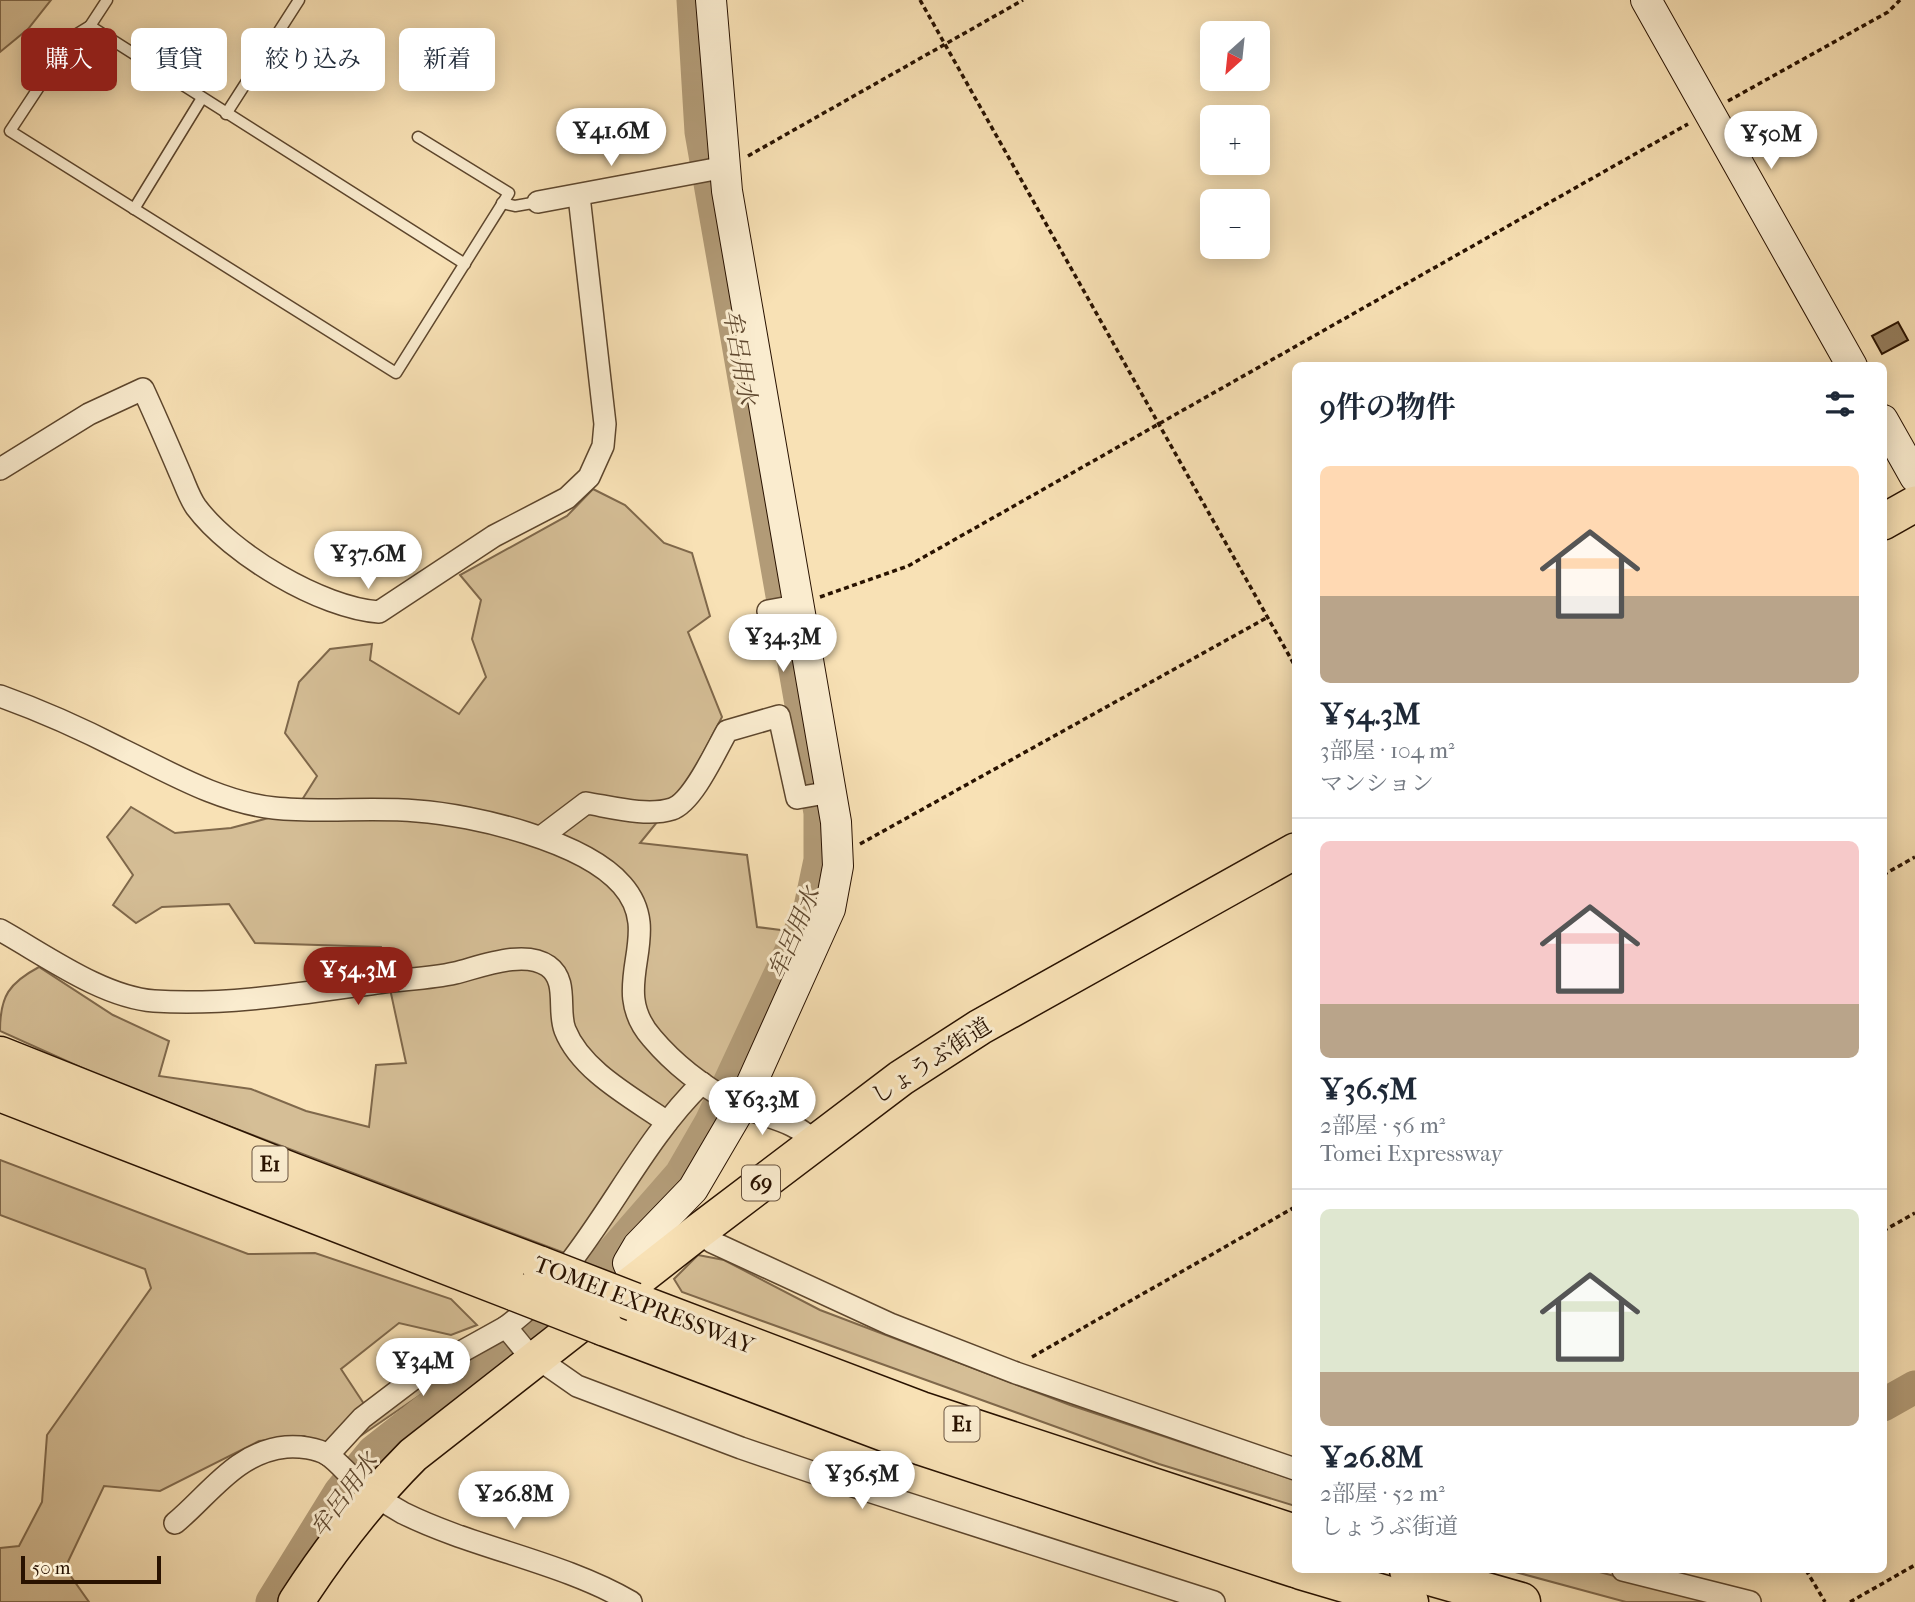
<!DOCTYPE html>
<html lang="ja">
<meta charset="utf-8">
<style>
:root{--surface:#fff;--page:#f6f6f7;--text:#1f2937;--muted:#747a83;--line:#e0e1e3;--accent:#8f2418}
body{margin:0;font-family:"IM FELL French Canon","Noto Serif JP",serif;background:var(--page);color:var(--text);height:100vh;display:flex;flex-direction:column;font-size:26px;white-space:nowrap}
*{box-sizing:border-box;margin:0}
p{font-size:23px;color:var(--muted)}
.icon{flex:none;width:38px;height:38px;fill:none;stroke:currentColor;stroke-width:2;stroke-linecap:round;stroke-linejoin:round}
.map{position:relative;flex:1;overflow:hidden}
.panel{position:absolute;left:1292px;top:362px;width:595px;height:1211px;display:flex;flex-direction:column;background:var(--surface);border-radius:10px;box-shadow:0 4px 18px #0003}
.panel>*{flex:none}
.top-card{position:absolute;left:21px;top:28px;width:665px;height:63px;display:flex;gap:14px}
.needle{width:46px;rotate:207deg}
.tools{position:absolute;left:1200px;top:21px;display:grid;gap:14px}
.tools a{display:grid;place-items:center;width:70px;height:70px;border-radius:10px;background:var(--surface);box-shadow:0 4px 18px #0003;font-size:35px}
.scale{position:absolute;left:21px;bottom:18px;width:140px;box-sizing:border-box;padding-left:7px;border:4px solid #291200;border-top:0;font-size:19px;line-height:24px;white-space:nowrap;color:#291200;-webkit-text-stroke:5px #faeccf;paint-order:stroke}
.price{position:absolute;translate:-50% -60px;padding:0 16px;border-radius:24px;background:#fff;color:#222;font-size:23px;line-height:46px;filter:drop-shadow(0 2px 4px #0008)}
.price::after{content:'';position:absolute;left:50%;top:42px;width:21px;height:16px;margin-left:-10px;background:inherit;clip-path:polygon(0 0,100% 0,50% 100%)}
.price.selected{background:var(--accent);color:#fff}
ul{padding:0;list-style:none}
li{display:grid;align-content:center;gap:14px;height:371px;padding:0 28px}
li+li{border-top:2px solid var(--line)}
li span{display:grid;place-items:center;height:217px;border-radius:10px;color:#555}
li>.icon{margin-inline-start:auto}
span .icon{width:126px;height:126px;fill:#fffc;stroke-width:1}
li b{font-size:30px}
h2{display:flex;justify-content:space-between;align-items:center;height:84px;padding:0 28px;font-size:30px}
.pill{padding:0 24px;border-radius:10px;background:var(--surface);box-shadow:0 4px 18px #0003;font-size:24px;line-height:63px}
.pill.selected{background:var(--accent);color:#fff}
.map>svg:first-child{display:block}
</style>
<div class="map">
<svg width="1915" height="1602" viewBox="0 0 1915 1602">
<rect width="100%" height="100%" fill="#f8e1b5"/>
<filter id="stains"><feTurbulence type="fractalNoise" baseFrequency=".00286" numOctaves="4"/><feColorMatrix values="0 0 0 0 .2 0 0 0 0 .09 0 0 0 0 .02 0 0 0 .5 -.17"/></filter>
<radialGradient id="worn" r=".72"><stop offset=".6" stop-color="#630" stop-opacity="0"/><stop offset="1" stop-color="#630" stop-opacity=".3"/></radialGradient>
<!-- green -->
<g fill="#d5be96" stroke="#7f684b" stroke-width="2">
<polygon points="0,0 51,0 28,29 0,52"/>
<path d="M593,489L625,505L664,543L692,553L710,616L688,632L722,717L684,789L640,843L747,855L757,927L789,931C741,1030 676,1200 583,1260L120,1085L0,1031C0,996 9,983 39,967L113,1015L169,1041L159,1076L251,1089L306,1111L369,1127L376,1065L406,1063L381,947L255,943L229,904L162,907L136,923L113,905L133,875L107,837L131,807L175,833L231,828L295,811L317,776L285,733L299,682L330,649L372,644L370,660L459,714L486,677L472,639L481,600L460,575L567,516Z"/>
<polygon points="0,1160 248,1254 315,1253 451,1299 477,1325 451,1335 399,1323 341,1369 368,1410 427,1377 448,1376 340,1450 304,1436 259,1441 160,1491 104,1486 65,1568 89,1602 0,1602 0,1548 19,1546 42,1502 47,1435 151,1288 145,1269 0,1215"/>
<polygon points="698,1255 724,1260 820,1310 1070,1405 1295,1480 1295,1506 1159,1464 682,1292 674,1279"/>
<polygon points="1508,1570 1592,1570 1712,1602 1626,1602"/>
</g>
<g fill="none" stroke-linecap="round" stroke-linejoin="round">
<!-- river -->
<g stroke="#b29b77" stroke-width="33">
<polyline points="1883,1405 1915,1387"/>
<polyline points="272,1602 340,1492 373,1452 533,1326 612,1253 681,1174 711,1122 809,912 820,860 820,813 701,132 693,0"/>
</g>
</g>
<!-- building -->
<polygon fill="#957e5e" stroke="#291200" stroke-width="2" points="1898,322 1908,340 1882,354 1872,336"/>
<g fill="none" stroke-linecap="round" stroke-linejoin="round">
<defs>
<g id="lane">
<polyline points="107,0 90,26 465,264"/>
<polyline points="90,26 72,37 10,131 396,373 509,193 418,137"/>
<polyline points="226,114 299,0"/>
<polyline points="502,203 515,206 538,202"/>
<polyline points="134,209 202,98"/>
</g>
<g id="street">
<polyline points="538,202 715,169"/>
<path d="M0,469L89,414L143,389C156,417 168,445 180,473C185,484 189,497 196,507C231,554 321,608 379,612L494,536L567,498L589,477L603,446L605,424L579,196"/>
<polyline points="768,611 790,607"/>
<path d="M0,696C42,711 82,729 121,749C169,772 219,802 274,808C321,813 369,807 417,811C474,815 584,841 622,885C667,936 605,985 652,1038C674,1064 704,1087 734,1103C760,1117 795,1119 814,1142"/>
<path d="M541,837L586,803C611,807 647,817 672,809C693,802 716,750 727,731L779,716L797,798L831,792"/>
<path d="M0,930C45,955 102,997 154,1001C226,1006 304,993 376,983C402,979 429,979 455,973C480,967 524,949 548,966C569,981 557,1010 565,1030C581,1071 633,1098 667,1122"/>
<path d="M702,1083C627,1156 591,1264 506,1327L524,1349L577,1386L741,1448L859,1488L1214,1602"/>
<polyline points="699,1231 712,1242 890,1324 1016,1373 1295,1469"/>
<polyline points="328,1455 362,1418 416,1377 506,1327"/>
<path d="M175,1523C210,1494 236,1452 286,1447C299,1446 317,1448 328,1455C337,1461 346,1472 355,1480C369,1492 387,1504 403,1513C476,1549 560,1561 631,1602"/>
<polyline points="1623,1570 1750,1602"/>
</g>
<g id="secondary">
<polyline points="1646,0 1852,366"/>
<polyline points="1883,420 1915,477"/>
<polyline points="636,1281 628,1263 638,1246 693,1189 741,1107 830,909 838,866 836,822 727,191 711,0"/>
</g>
<g id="primary">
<polyline points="1883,522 1915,504"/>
<path d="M296,1602C331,1548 368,1500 413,1455L699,1231L901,1078L980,1027L1295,851"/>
</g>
<g id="highway">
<polyline points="0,1056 294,1173 541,1266"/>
<polyline points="0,1092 516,1292"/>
<polyline points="634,1302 921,1411 1295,1534"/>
<polyline points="603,1326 922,1446 1295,1568"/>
<polyline points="1301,1570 1409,1602"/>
<polyline points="1409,1570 1521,1602"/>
</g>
</defs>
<!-- lane casing -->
<use href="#lane" stroke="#5d462d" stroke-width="13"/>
<!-- street casing -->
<use href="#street" stroke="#5d462d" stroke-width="24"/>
<!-- secondary casing -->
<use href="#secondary" stroke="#291200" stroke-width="32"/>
<!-- primary casing -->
<use href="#primary" stroke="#291200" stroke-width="38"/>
<!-- highway casing -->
<use href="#highway" stroke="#291200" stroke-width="41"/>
<!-- path -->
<g stroke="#291200" stroke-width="3.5" stroke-dasharray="5 3.5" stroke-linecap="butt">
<polyline points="920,0 1295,666"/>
<polyline points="1728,101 1888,12 1900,0"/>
<polyline points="748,156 1023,0"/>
<polyline points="820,597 908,566 1688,124"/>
<polyline points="860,844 1268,617"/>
<polyline points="1883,875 1915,857"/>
<polyline points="1883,1231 1915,1213"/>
<polyline points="1032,1357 1295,1207"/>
<polyline points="1806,1570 1825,1602"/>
<polyline points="1850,1602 1915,1565"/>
</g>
<!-- lane -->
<use href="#lane" stroke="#faeccf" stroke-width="10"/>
<!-- street -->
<use href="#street" stroke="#faeccf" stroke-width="21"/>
<!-- secondary -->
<use href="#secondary" stroke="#faeccf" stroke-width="30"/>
<!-- primary -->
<use href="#primary" stroke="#f8e1b5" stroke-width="35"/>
<!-- highway -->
<use href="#highway" stroke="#f8e1b5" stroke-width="38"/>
<defs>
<g id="highway-bridge">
<polyline points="541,1266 634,1302"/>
<polyline points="516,1292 603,1326"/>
</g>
</defs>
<!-- highway-bridge casing -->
<use href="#highway-bridge" stroke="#291200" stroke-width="41" stroke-linecap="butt"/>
<!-- highway-bridge -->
<use href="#highway-bridge" stroke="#f8e1b5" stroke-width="38"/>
</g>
<g text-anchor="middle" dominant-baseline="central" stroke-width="6" stroke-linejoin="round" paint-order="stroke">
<!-- shield labels -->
<g fill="#faeccf" stroke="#68533e" stroke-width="2">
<rect x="252.5" y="1146.5" width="35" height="35" rx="5"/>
<rect x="742" y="1165.5" width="38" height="35" rx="5"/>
<rect x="944.5" y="1406.5" width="35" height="35" rx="5"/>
</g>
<g font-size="21" font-weight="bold" fill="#291200">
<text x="270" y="1164">E1</text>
<text x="761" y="1183">69</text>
<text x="962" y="1424">E1</text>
</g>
<!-- street labels -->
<g font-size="23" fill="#291200" stroke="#faeccf">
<text transform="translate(931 1061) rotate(-33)">しょうぶ街道</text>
<text transform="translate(644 1305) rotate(21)">TOMEI EXPRESSWAY</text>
</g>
<!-- water labels -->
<g font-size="24" font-style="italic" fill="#604930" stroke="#faeccf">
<text transform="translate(740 357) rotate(80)">牟呂用水</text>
<text transform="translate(794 933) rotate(-67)">牟呂用水</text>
<text transform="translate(344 1495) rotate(-54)">牟呂用水</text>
</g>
</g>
<rect width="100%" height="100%" filter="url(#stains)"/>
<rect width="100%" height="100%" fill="url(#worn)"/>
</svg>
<div class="tools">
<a><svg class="needle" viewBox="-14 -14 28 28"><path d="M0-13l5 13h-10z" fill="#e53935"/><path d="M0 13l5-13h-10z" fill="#747a83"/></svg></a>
<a>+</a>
<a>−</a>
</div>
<div class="scale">50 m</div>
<b class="price" style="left:611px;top:168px">¥41.6M</b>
<b class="price" style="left:1771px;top:171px">¥50M</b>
<b class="price" style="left:368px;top:591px">¥37.6M</b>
<b class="price" style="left:783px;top:674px">¥34.3M</b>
<b class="price selected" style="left:358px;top:1007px">¥54.3M</b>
<b class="price" style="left:762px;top:1137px">¥63.3M</b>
<b class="price" style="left:423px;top:1398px">¥34M</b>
<b class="price" style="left:862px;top:1511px">¥36.5M</b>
<b class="price" style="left:514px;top:1531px">¥26.8M</b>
<div class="top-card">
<a class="pill selected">購入</a>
<a class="pill">賃貸</a>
<a class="pill">絞り込み</a>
<a class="pill">新着</a>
</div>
<section class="panel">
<h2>9件の物件<svg class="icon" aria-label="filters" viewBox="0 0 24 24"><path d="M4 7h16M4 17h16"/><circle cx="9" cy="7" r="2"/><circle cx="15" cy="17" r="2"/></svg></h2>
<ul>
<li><span style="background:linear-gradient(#ffd9b3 60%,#b9a48a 0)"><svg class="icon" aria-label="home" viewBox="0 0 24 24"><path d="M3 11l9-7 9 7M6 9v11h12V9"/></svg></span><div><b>¥54.3M</b><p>3部屋 · 104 m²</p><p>マンション</p></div></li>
<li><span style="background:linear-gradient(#f6c9c9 75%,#b9a48a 0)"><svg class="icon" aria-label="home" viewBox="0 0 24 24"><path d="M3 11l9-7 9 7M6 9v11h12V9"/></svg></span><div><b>¥36.5M</b><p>2部屋 · 56 m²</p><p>Tomei Expressway</p></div></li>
<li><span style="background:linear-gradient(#dfe7d0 75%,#b9a48a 0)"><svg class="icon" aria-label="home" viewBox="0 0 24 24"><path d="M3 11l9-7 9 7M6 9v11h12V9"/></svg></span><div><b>¥26.8M</b><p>2部屋 · 52 m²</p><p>しょうぶ街道</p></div></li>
</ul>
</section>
</div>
